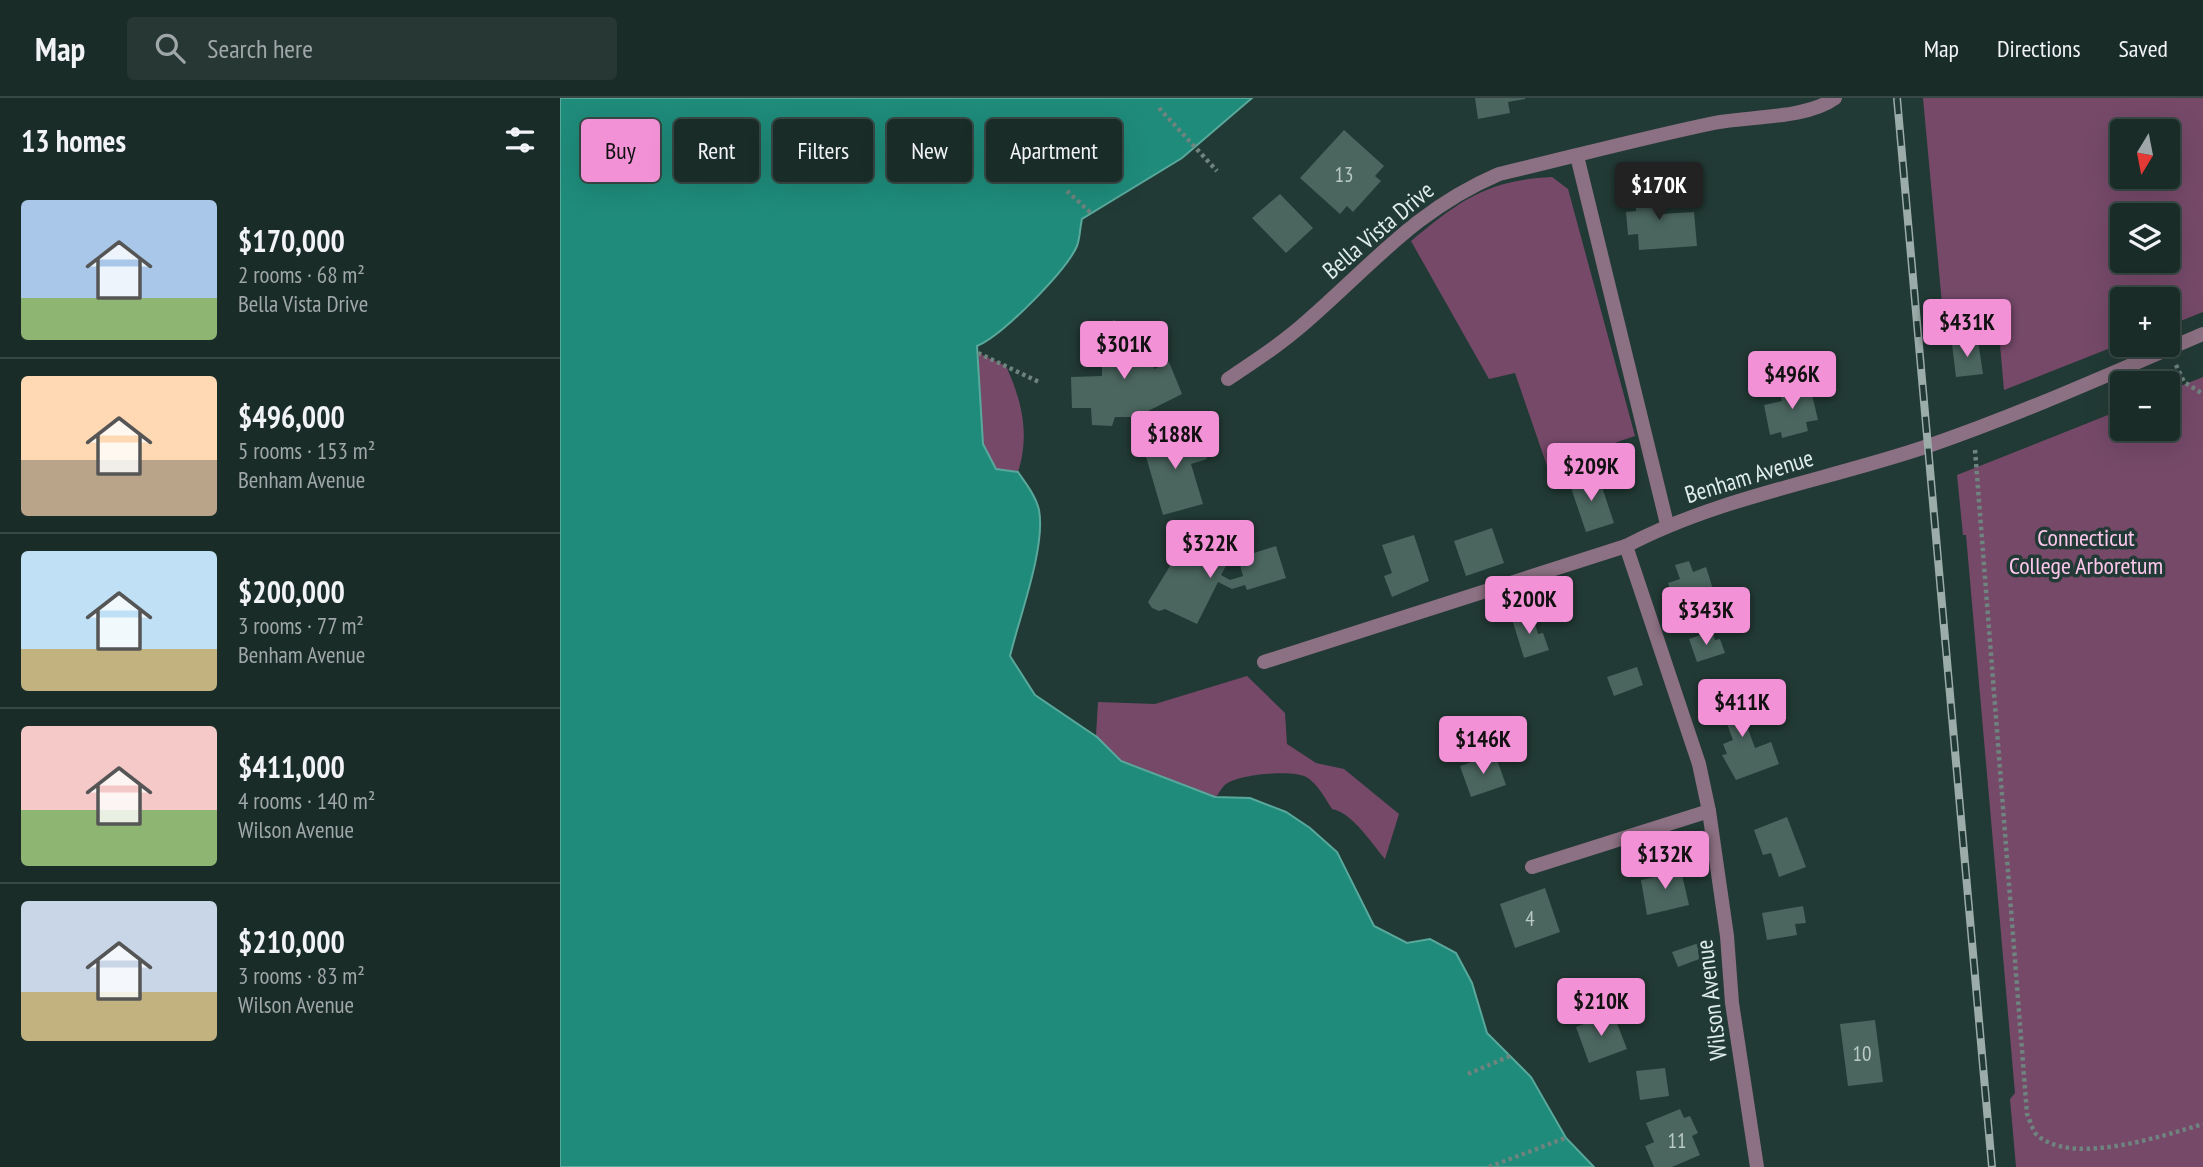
<!DOCTYPE html>
<meta charset="utf-8">
<style>
:root{--surface:#1a2c28;--page:#273834;--text:#f1f3f6;--muted:#9fa7a8;--line:#384845;--accent:#f391d6}
body{margin:0;font-family:"PT Sans Narrow",sans-serif;background:var(--page);color:var(--text);height:100vh;display:flex;flex-direction:column;font-size:26px;white-space:nowrap}
*{box-sizing:border-box;margin:0}
p{font-size:23px;color:var(--muted)}
.icon{flex:none;width:38px;height:38px;fill:none;stroke:currentColor;stroke-width:2;stroke-linecap:round;stroke-linejoin:round}
.map{position:relative;flex:1;overflow:hidden}
.drawer{display:flex;flex-direction:column;background:var(--surface);width:560px}
.drawer>*{flex:none}
.top-card{position:absolute;left:21px;top:21px;width:665px;height:63px;display:flex;gap:14px}
.needle{width:46px;rotate:190deg}
.tools{position:absolute;left:1550px;top:21px;display:grid;gap:14px}
.tools a{display:grid;place-items:center;width:70px;height:70px;border-radius:7px;background:var(--surface);box-shadow:0 7px 28px #0002,0 0 0 2px var(--line);font-size:35px}
.price{position:absolute;translate:-50% -60px;padding:0 16px;border-radius:7px;background:var(--accent);color:#111;font-size:23px;line-height:46px;filter:drop-shadow(0 2px 4px #0008)}
.price::after{content:'';position:absolute;left:50%;top:42px;width:21px;height:16px;margin-left:-10px;background:inherit;clip-path:polygon(0 0,100% 0,50% 100%)}
.price.active{background:#222;color:#fff}
ul{padding:0;list-style:none}
li{display:flex;align-items:center;gap:21px;height:175px;padding:0 21px}
li+li{border-top:2px solid var(--line)}
li span{display:grid;place-items:center;flex:none;width:196px;height:140px;border-radius:7px;color:#555}
li>.icon{margin-inline-start:auto}
span .icon{width:84px;height:84px;fill:#fffc;stroke-width:1}
li b{font-size:30px}
h2{display:flex;justify-content:space-between;align-items:center;height:84px;padding:0 21px;font-size:30px}
.tag{padding:0 24px;border-radius:7px;background:var(--surface);box-shadow:0 7px 28px #0002,0 0 0 2px var(--line);font-size:24px;line-height:63px}
.tag.active{background:var(--accent);color:#111}
header{display:flex;align-items:center;gap:42px;box-sizing:border-box;height:98px;padding:0 35px;background:var(--surface);border-bottom:2px solid var(--line)}
header strong{font-size:33px}
nav{display:flex;gap:38px;margin-inline-start:auto;font-size:24px}
.search{width:490px;height:63px;background:var(--page);display:flex;align-items:center;gap:18px;box-sizing:border-box;padding:0 24px;border-radius:7px;color:var(--muted);font-size:26px}
main{display:flex;flex:1;min-height:0}
.map>svg:first-child{display:block}
</style>
<header>
<strong>Map</strong>
<div class="search"><svg class="icon" aria-label="search" viewBox="0 0 24 24"><circle cx="10" cy="10" r="6"/><path d="M15 15l6 6"/></svg>Search here</div>
<nav><a>Map</a><a>Directions</a><a>Saved</a></nav>
</header>
<main>
<section class="drawer">
<h2>13 homes<svg class="icon" aria-label="filters" viewBox="0 0 24 24"><path d="M4 7h16M4 17h16"/><circle cx="9" cy="7" r="2"/><circle cx="15" cy="17" r="2"/></svg></h2>
<ul>
<li><span style="background:linear-gradient(#a9c7e8 70%,#8fb573 0)"><svg class="icon" aria-label="home" viewBox="0 0 24 24"><path d="M3 11l9-7 9 7M6 9v11h12V9"/></svg></span><div><b>$170,000</b><p>2 rooms · 68 m²</p><p>Bella Vista Drive</p></div></li>
<li><span style="background:linear-gradient(#ffd9b3 60%,#b9a48a 0)"><svg class="icon" aria-label="home" viewBox="0 0 24 24"><path d="M3 11l9-7 9 7M6 9v11h12V9"/></svg></span><div><b>$496,000</b><p>5 rooms · 153 m²</p><p>Benham Avenue</p></div></li>
<li><span style="background:linear-gradient(#bfe0f5 70%,#c2b280 0)"><svg class="icon" aria-label="home" viewBox="0 0 24 24"><path d="M3 11l9-7 9 7M6 9v11h12V9"/></svg></span><div><b>$200,000</b><p>3 rooms · 77 m²</p><p>Benham Avenue</p></div></li>
<li><span style="background:linear-gradient(#f6c9c9 60%,#8fb573 0)"><svg class="icon" aria-label="home" viewBox="0 0 24 24"><path d="M3 11l9-7 9 7M6 9v11h12V9"/></svg></span><div><b>$411,000</b><p>4 rooms · 140 m²</p><p>Wilson Avenue</p></div></li>
<li><span style="background:linear-gradient(#c9d6e8 65%,#c2b280 0)"><svg class="icon" aria-label="home" viewBox="0 0 24 24"><path d="M3 11l9-7 9 7M6 9v11h12V9"/></svg></span><div><b>$210,000</b><p>3 rooms · 83 m²</p><p>Wilson Avenue</p></div></li>
</ul>
</section>
<div class="map">
<svg width="1643" height="1069" viewBox="0 0 1643 1069">
<rect width="100%" height="100%" fill="#223a35"/>
<!-- green -->
<g fill="#764969" fill-rule="evenodd">
<path d="M1363,0H1643V214L1608,228V201H1563V245L1444,292L1436,201L1382,206ZM1563,33H1608V79H1563ZM1563,117H1608V163H1563Z"/>
<path d="M992,79L1008,91L1075,338L987,368L955,275L929,281L851,143C899,103 927,82 992,79Z"/>
<path d="M418,255L446,268C462,303 470,337 458,374L436,371L423,346Z"/>
<polygon points="1643,279 1643,1069 1456,1069 1450,1001 1455,995 1406,437 1403,437 1397,377 1563,311 1563,331 1608,331 1608,293"/>
<path d="M450,558L475,597L536,638L538,604L595,606L687,578L725,615L727,646L756,665L784,671L839,716L825,761C812,746 792,714 772,711C765,700 758,687 748,680C734,671 680,676 666,686C662,689 659,695 656,699L690,700L619,726L431,647Z"/>
</g>
<!-- water -->
<path fill="#1f8b7a" stroke="#59a89c" stroke-width="2" d="M0,0H692L622,60L522,121C520,129 520,140 517,148C506,173 442,238 417,248L423,346L436,371L458,374C466,386 476,398 479,412C486,449 459,520 450,558L475,597L537,639L561,663L655,699L690,700L726,714L750,730L777,754L814,828L847,845L870,841L896,855L912,885L927,935L971,979L1006,1040L1034,1069H0Z"/>
<!-- building -->
<g fill="#4b655f">
<polygon points="915,0 965,0 965,1 948,4 950,15 918,21"/>
<polygon points="784,32 824,68 815,78 821,83 793,114 787,108 780,116 740,80"/>
<polygon points="1100,86 1102,116 1134,114 1137,148 1079,152 1078,136 1068,137 1066,114 1076,113 1074,88"/>
<polygon points="720,96 753,130 726,155 692,120"/>
<polygon points="553,222 576,230 568,255 592,252 594,271 609,264 622,296 576,319 555,319 552,328 532,327 531,310 512,310 511,279 542,278 542,254"/>
<polygon points="1418,243 1423,276 1396,279 1392,246"/>
<polygon points="1249,284 1258,322 1246,324 1248,333 1222,340 1221,334 1210,337 1204,307 1222,303 1219,291"/>
<polygon points="622,334 626,346 642,342 647,361 631,366 643,406 603,417 582,345"/>
<polygon points="1033,376 1038,391 1042,389 1054,425 1026,434 1009,384"/>
<polygon points="932,430 944,465 906,478 894,443"/>
<polygon points="854,437 869,483 832,499 824,478 832,475 822,447"/>
<polygon points="624,445 667,466 661,477 670,482 683,478 678,460 716,448 726,480 687,492 685,487 672,491 658,484 637,526 605,511 599,513 592,510 588,504"/>
<polygon points="1129,463 1133,474 1146,469 1158,507 1130,516 1125,501 1115,505 1108,485 1120,481 1115,467"/>
<polygon points="972,515 978,536 983,535 989,552 964,560 952,521"/>
<polygon points="1152,533 1155,542 1160,541 1165,555 1137,564 1129,541"/>
<polygon points="1077,569 1083,587 1054,598 1047,579"/>
<polygon points="1180,591 1189,618 1184,620 1195,650 1211,644 1219,666 1176,682 1162,657 1167,656 1163,646 1173,642 1167,626 1163,627 1153,600"/>
<polygon points="935,656 946,687 911,699 900,668"/>
<polygon points="1227,719 1246,769 1219,779 1211,755 1203,757 1194,732"/>
<polygon points="1120,768 1129,807 1087,817 1081,782 1095,779 1093,774"/>
<polygon points="985,790 1000,834 955,850 940,806"/>
<polygon points="1243,808 1246,825 1235,826 1237,837 1207,842 1202,815"/>
<polygon points="1145,843 1150,857 1118,869 1112,854"/>
<polygon points="1053,915 1067,951 1029,965 1016,929"/>
<polygon points="1315,922 1323,984 1288,988 1280,926"/>
<polygon points="1105,970 1109,998 1080,1002 1076,973"/>
<polygon points="1120,1011 1124,1020 1130,1018 1138,1035 1132,1038 1140,1057 1112,1069 1094,1069 1085,1048 1094,1044 1086,1025"/>
</g>
<g fill="none" stroke-linecap="round" stroke-linejoin="round">
<!-- path -->
<g stroke="#6f837f" stroke-width="4.5" stroke-dasharray="3.5 3.5" stroke-linecap="butt">
<polyline points="599,10 657,73"/>
<polyline points="507,93 531,115"/>
<polyline points="418,255 481,285"/>
<polyline points="1616,267 1624,284 1643,296"/>
<path d="M1415,352L1467,1016C1470,1022 1472,1031 1476,1036C1510,1069 1602,1038 1643,1026"/>
<polyline points="908,976 950,958"/>
<polyline points="929,1069 1005,1040"/>
</g>
<!-- minor -->
<g stroke="#8c7083" stroke-width="14">
<polyline points="1017,58 1107,426"/>
<path d="M668,281C695,263 721,246 746,224C812,167 855,112 939,76C1011,59 1082,40 1154,25C1190,18 1246,21 1275,0"/>
<polyline points="1066,448 1139,666 1149,713 1167,838 1172,905 1197,1069"/>
<path d="M704,564L1066,448C1159,399 1268,382 1368,348C1461,316 1552,275 1643,236"/>
<polyline points="972,769 1149,713"/>
</g>
<defs>
<polyline id="rail" points="1337,0 1432,1069"/>
</defs>
<!-- rail casing -->
<use href="#rail" stroke="#9baca9" stroke-width="8"/>
<!-- rail -->
<use href="#rail" stroke="#223a35" stroke-width="5" stroke-dasharray="16" stroke-linecap="butt"/>
</g>
<g text-anchor="middle" dominant-baseline="central" stroke-width="7" stroke-linejoin="round" paint-order="stroke">
<!-- number labels -->
<g font-size="21" fill="#bacbc7">
<text x="784" y="76">13</text>
<text x="970" y="820">4</text>
<text x="1302" y="955">10</text>
<text x="1117" y="1042">11</text>
</g>
<!-- street labels -->
<g font-size="24" fill="#dfedea" stroke="#223a35">
<text transform="translate(818 132) rotate(-40)">Bella Vista Drive</text>
<text transform="translate(1189 378) rotate(-17)">Benham Avenue</text>
<text transform="translate(1151 902) rotate(-97)">Wilson Avenue</text>
</g>
<!-- park labels -->
<g font-size="24" fill="#fec8ec" stroke="#223a35">
<text x="1526" y="439">Connecticut<tspan x="1526" dy="28">College Arboretum</tspan></text>
</g>
</g>
</svg>
<div class="tools">
<a><svg class="needle" viewBox="-14 -14 28 28"><path d="M0-13l5 13h-10z" fill="#e53935"/><path d="M0 13l5-13h-10z" fill="#9fa7a8"/></svg></a>
<a><svg class="icon" aria-label="layers" viewBox="0 0 24 24"><path d="M12 4l9 5-9 5-9-5zM3 14l9 5 9-5"/></svg></a>
<a>+</a>
<a>−</a>
</div>
<b class="price active" style="left:1099px;top:124px">$170K</b>
<b class="price" style="left:1407px;top:261px">$431K</b>
<b class="price" style="left:564px;top:283px">$301K</b>
<b class="price" style="left:1232px;top:313px">$496K</b>
<b class="price" style="left:615px;top:373px">$188K</b>
<b class="price" style="left:1031px;top:405px">$209K</b>
<b class="price" style="left:650px;top:482px">$322K</b>
<b class="price" style="left:969px;top:538px">$200K</b>
<b class="price" style="left:1146px;top:549px">$343K</b>
<b class="price" style="left:1182px;top:641px">$411K</b>
<b class="price" style="left:923px;top:678px">$146K</b>
<b class="price" style="left:1105px;top:793px">$132K</b>
<b class="price" style="left:1041px;top:940px">$210K</b>
<div class="top-card">
<a class="tag active">Buy</a>
<a class="tag">Rent</a>
<a class="tag">Filters</a>
<a class="tag">New</a>
<a class="tag">Apartment</a>
</div>
</div>
</main>
